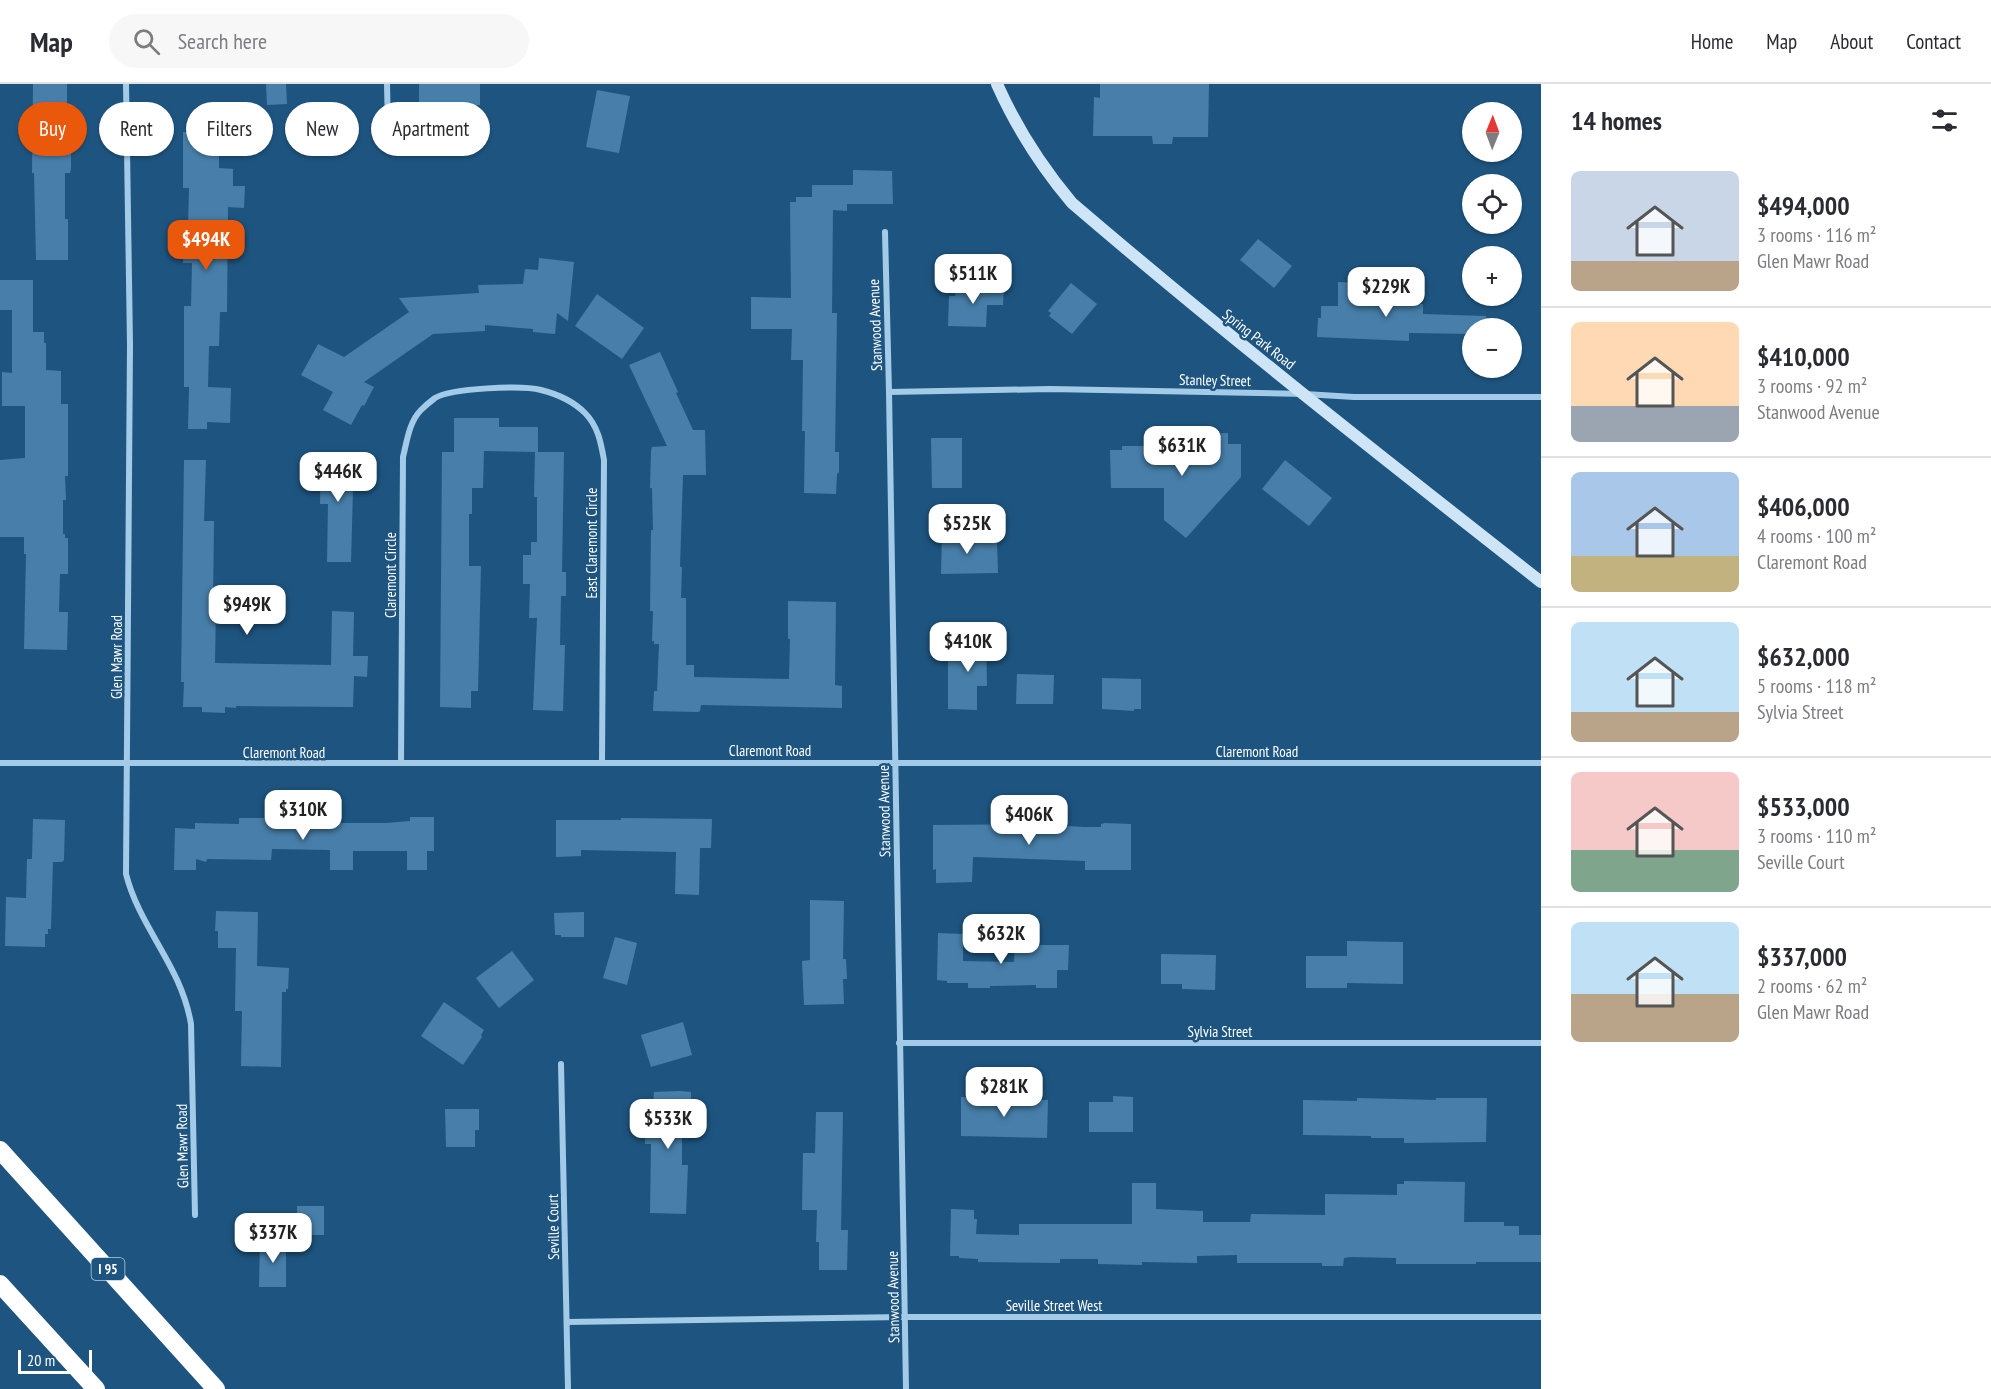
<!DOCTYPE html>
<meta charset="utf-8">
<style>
:root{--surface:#fff;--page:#f7f7f7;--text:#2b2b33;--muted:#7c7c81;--line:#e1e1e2;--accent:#ea580c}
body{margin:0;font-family:"PT Sans Narrow",sans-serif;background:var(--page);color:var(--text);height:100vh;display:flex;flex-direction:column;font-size:22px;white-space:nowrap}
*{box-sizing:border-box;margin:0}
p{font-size:20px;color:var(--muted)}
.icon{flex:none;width:33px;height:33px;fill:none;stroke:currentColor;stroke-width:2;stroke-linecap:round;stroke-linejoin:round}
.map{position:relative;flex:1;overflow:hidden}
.drawer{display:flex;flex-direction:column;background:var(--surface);width:450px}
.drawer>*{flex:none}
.banner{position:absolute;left:18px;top:18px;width:570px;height:54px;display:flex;gap:12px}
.needle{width:39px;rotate:1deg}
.controls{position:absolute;left:1462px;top:18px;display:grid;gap:12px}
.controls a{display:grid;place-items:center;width:60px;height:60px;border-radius:50%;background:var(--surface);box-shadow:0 2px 4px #0004;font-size:30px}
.scale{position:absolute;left:18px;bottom:15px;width:74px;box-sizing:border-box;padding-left:6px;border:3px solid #fff;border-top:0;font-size:16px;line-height:21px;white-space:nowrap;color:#fff;-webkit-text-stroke:4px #1e5580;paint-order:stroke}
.price{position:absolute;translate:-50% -51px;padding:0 14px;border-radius:12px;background:#fff;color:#222;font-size:20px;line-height:39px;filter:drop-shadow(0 2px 3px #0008)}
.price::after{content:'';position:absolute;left:50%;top:36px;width:18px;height:14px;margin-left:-9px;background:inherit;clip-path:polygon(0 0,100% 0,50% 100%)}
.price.current{background:var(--accent);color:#fff}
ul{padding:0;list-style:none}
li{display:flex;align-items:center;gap:18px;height:150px;padding:0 30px}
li+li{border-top:2px solid var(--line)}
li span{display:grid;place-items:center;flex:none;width:168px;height:120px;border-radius:9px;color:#555}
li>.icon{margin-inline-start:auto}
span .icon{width:72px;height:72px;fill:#fffc;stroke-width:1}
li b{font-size:26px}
h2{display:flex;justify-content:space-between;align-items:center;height:72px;padding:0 30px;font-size:26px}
.pill{padding:0 21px;border-radius:27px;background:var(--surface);box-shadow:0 2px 4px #0004;font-size:21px;line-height:54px}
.pill.current{background:var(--accent);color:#fff}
header{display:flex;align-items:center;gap:36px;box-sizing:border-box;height:84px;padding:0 30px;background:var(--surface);border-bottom:2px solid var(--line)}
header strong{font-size:28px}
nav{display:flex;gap:33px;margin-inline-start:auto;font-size:21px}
.search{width:420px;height:54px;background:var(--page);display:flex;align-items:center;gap:15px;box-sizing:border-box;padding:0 21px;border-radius:33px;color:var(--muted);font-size:22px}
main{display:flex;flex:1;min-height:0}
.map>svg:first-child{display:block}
</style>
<header>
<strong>Map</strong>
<div class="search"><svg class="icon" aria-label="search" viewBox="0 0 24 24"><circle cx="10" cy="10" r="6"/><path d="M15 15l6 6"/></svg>Search here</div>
<nav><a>Home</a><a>Map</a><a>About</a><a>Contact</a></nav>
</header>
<main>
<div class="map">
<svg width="1541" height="1305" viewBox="0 0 1541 1305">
<rect width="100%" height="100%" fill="#1e5580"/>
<!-- building -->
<g fill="#477faa">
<polygon points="33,0 67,0 67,37 70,37 71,56 71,85 70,89 65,89 65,135 68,135 68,176 36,176 34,89 32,89"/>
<polygon points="266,0 286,0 287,20 267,21"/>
<polygon points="419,0 480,0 480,21 419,22"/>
<polygon points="1100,0 1209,0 1208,53 1173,53 1172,60 1153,60 1152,52 1093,52 1094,13 1100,14"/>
<polygon points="597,6 630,12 619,69 586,63"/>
<polygon points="183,48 219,48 219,84 233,85 233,102 245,102 244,124 228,123 227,228 220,228 219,262 209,262 208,303 231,304 230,339 207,338 207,345 188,345 189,303 184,303 184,222 191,222 192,179 183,179 184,143 188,143 189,104 183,104"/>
<polygon points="853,86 892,87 893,120 847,120 847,127 833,126 832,229 837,229 835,368 839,368 839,388 837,390 836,410 804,409 805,347 802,347 803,276 791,276 792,245 751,245 751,213 791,214 790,118 796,118 796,113 812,113 812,101 853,101"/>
<polygon points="1258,155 1292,182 1274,204 1240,176"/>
<polygon points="539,174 574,178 568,237 557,229 555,250 533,248 533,245 485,241 485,247 433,250 364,298 374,303 364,322 362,321 351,341 323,326 333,308 301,291 318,260 344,273 409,228 399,214 479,209 478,201 523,200 525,185 538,186"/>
<polygon points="0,196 33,196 33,248 44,248 44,259 46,259 46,286 61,287 61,320 68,320 68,392 65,392 66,416 63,416 63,450 65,450 65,454 68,454 68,490 60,490 59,528 68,528 67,566 24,565 26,470 24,470 24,453 0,453 0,376 25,374 25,322 2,322 2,288 12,289 12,226 0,226"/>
<polygon points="1338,198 1372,199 1371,213 1401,215 1401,219 1423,220 1423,230 1486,232 1485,244 1473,244 1473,250 1409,249 1409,257 1317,253 1318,234 1321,234 1321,222 1338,222"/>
<polygon points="1071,199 1097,220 1072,250 1049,232 1051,229 1048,227"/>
<polygon points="956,201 1004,202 1003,221 987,221 986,243 948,242 949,212 955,212"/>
<polygon points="597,210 644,244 622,275 575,242"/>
<polygon points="660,268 678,308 676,309 693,346 705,346 706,391 683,391 680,483 682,483 681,514 686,514 686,581 694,581 694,593 789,595 790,555 788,555 788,517 836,518 835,601 842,602 842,624 701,621 700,627 698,628 653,627 654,607 657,607 659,560 654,560 654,557 652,557 653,527 650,527 651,446 653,446 652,404 650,404 651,367 652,363 667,362 629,281"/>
<polygon points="454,334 499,334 499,343 538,343 538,368 484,367 483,404 472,404 472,430 469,430 469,482 481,482 478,607 471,607 471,624 440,623 442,368 454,368"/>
<polygon points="1228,349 1228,360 1241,360 1241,393 1186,454 1164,436 1164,404 1111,404 1110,366 1122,366 1122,362 1148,362 1149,369 1196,368 1196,350"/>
<polygon points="931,354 962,354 962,404 932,404"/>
<polygon points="321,368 354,369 351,478 327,478 328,420 320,420"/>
<polygon points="535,368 564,368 562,488 566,488 566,512 561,512 560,561 565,561 563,627 533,626 537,534 529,534 530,500 523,500 523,471 531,471 531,458 537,458 537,413 534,413"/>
<polygon points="184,376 206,376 204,437 214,437 213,521 216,521 215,579 331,581 332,527 354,528 353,572 368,572 367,593 354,592 353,623 236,622 236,624 225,623 225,629 202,628 202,623 183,623 184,598 181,598"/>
<polygon points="1285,376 1332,414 1309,442 1262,405"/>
<polygon points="942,446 968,446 968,458 997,458 998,489 941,490"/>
<polygon points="960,550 986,550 987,602 977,602 977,626 948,625 948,576 960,576"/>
<polygon points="1017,590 1054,591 1053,620 1016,620"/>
<polygon points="1102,594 1141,595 1141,625 1134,625 1134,627 1102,625"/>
<polygon points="410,733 434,733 434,767 427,767 427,786 407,786 407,767 353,767 353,786 330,786 330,766 272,765 271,776 207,775 206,778 196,775 196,786 174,786 175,744 195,745 195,739 239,740 239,734 279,734 279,735 286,735 286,739 386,739 410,737"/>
<polygon points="621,734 712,735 711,764 700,764 699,811 675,810 676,768 581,766 581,772 556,773 556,736 621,736"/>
<polygon points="33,735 65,736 64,776 62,778 53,778 51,845 48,845 48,850 45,850 45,863 5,862 6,813 26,814 27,775 32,775"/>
<polygon points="1105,739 1131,740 1131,786 1085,786 1085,777 973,773 972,798 936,799 936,785 933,786 933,741 1034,740 1084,743 1101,743 1101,740"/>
<polygon points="810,816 844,817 843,875 846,875 847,895 843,895 844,920 804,921 802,877 810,876"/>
<polygon points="216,827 258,828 257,882 289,884 288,905 286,905 286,908 282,908 281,983 241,982 242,927 235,927 236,864 218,864 218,847 215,847"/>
<polygon points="584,828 584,853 561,853 561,851 555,851 554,829"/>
<polygon points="938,849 963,850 963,877 1014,878 1015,861 1069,861 1068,886 1057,886 1057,904 1036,904 1036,901 990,902 990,904 968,904 968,899 947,899 947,897 937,896"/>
<polygon points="615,853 637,859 627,901 603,894"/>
<polygon points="1347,857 1403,858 1403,900 1347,899 1347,904 1306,904 1306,872 1347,872"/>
<polygon points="512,867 534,896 499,924 476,894"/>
<polygon points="1161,870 1216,871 1215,906 1182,905 1182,900 1161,900"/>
<polygon points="444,918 484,946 481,951 482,953 463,981 421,952"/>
<polygon points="683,938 692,971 651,983 641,951"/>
<polygon points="680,1007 691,1008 691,1017 695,1017 695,1036 682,1037 682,1081 688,1081 686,1130 650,1129 651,1060 645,1060 645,1023 653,1021 654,1008"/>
<polygon points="1113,1012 1133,1013 1133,1048 1089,1048 1089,1018 1113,1018"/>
<polygon points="961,1013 1048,1016 1047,1054 961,1052"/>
<polygon points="1357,1014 1436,1016 1436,1014 1487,1014 1486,1058 1404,1059 1404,1054 1371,1054 1371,1052 1303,1051 1303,1016 1357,1017"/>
<polygon points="445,1025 479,1025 479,1046 475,1046 475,1063 446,1063"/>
<polygon points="816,1028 843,1028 841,1146 848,1146 847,1186 819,1186 819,1158 816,1158 817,1126 802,1126 803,1069 815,1069"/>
<polygon points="1404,1097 1465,1098 1464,1138 1504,1138 1504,1142 1519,1142 1519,1151 1541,1151 1541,1178 1476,1178 1476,1180 1396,1180 1396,1174 1350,1173 1344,1174 1343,1182 1322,1182 1322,1179 1237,1179 1237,1171 1197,1172 1197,1179 1142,1178 1142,1181 1098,1180 1098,1175 1060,1175 1060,1179 978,1178 978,1175 959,1174 959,1172 950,1172 951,1125 974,1126 974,1135 977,1135 976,1150 1019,1151 1019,1140 1132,1140 1132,1099 1156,1099 1156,1125 1203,1127 1203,1138 1250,1138 1251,1130 1325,1131 1325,1110 1397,1111 1397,1100 1404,1100"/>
<rect x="297" y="1122" width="27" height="29"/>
<polygon points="260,1156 286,1156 286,1203 259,1203"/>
</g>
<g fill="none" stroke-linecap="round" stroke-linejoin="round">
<!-- minor -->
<g stroke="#a3cbe8" stroke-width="6">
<path d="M126,0L130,261L126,790C140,845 181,881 191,940L195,1131"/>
<polyline points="387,0 388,45"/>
<polyline points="885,148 889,308 906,1305"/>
<polyline points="889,308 1050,305 1305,310 1354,313 1541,313"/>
<polyline points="0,679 1541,679"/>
<path d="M401,679L403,373C407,357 409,338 421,326C425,322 431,317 435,314C452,304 522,301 541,306C557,310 573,317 585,329C598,342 601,359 604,376L602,678"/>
<polyline points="899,959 1541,959"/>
<polyline points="561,980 568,1305"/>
<polyline points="567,1238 905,1233 1541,1233"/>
</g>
<!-- secondary -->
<path stroke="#cee5f7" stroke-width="12" d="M997,0C1017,45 1040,81 1072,119C1225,250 1383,374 1541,498"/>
<!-- motorway -->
<g stroke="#fff" stroke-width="18">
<polyline points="0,1066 216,1305"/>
<polyline points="0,1200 96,1305"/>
</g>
</g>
<g text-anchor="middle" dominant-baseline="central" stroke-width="5" stroke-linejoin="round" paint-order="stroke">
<!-- shield labels -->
<rect fill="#1e5580" stroke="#bcccd9" stroke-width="1.5" x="91.5" y="1174" width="33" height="22" rx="4.5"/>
<g font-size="14" font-weight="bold" fill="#fff">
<text x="108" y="1185">I 95</text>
</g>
<!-- street labels -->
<g font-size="15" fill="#fff" stroke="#1e5580">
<text transform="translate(875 241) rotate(-92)">Stanwood Avenue</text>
<text transform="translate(1259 255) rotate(38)">Spring Park Road</text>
<text transform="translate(1215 296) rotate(1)">Stanley Street</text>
<text transform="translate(591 459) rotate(-90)">East Claremont Circle</text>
<text transform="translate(390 491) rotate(-90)">Claremont Circle</text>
<text transform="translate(116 573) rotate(-90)">Glen Mawr Road</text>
<text x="770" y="666">Claremont Road</text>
<text x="1257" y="667">Claremont Road</text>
<text x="284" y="668">Claremont Road</text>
<text transform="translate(884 727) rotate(-91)">Stanwood Avenue</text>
<text x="1220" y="947">Sylvia Street</text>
<text transform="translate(182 1062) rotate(-91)">Glen Mawr Road</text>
<text transform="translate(553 1143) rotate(-91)">Seville Court</text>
<text transform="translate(893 1213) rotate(-91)">Stanwood Avenue</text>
<text x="1054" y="1221">Seville Street West</text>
</g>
</g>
</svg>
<div class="controls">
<a><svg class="needle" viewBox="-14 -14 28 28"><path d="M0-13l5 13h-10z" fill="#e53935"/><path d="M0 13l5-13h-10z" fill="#7c7c81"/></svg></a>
<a><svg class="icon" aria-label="locate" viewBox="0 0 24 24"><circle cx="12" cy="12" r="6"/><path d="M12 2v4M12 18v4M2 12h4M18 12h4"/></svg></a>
<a>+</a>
<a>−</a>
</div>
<div class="scale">20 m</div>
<b class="price current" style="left:206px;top:187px">$494K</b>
<b class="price" style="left:973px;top:221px">$511K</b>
<b class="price" style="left:1386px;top:234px">$229K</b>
<b class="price" style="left:1182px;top:393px">$631K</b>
<b class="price" style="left:338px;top:419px">$446K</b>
<b class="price" style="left:967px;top:471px">$525K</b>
<b class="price" style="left:247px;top:552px">$949K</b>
<b class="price" style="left:968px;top:589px">$410K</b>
<b class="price" style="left:303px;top:757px">$310K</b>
<b class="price" style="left:1029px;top:762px">$406K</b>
<b class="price" style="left:1001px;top:881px">$632K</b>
<b class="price" style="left:1004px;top:1034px">$281K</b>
<b class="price" style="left:668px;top:1066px">$533K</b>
<b class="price" style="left:273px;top:1180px">$337K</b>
<div class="banner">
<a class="pill current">Buy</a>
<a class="pill">Rent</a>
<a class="pill">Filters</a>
<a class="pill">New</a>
<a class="pill">Apartment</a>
</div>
</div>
<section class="drawer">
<h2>14 homes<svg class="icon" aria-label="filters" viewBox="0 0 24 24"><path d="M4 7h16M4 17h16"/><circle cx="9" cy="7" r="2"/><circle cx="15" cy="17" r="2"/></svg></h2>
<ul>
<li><span style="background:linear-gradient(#c9d6e8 75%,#b9a48a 0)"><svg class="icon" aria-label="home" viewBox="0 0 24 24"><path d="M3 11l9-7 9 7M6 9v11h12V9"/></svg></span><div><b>$494,000</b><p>3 rooms · 116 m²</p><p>Glen Mawr Road</p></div></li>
<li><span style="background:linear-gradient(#ffd9b3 70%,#9aa5b1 0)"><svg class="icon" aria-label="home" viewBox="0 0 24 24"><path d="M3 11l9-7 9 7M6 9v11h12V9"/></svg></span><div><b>$410,000</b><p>3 rooms · 92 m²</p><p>Stanwood Avenue</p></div></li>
<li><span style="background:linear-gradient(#a9c7e8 70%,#c2b280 0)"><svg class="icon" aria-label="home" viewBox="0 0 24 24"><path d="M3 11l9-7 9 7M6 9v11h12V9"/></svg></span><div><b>$406,000</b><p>4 rooms · 100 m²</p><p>Claremont Road</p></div></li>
<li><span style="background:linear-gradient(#bfe0f5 75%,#b9a48a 0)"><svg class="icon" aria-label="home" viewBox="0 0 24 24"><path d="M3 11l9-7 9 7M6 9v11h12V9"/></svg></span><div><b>$632,000</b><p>5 rooms · 118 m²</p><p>Sylvia Street</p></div></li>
<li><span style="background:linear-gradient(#f6c9c9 65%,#7fa58c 0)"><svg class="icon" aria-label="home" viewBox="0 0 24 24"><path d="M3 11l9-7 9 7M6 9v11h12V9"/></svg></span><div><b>$533,000</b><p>3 rooms · 110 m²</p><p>Seville Court</p></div></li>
<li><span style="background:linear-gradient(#bfe0f5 60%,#b9a48a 0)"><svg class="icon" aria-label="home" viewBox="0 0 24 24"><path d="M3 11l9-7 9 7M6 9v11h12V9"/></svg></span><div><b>$337,000</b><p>2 rooms · 62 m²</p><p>Glen Mawr Road</p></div></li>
</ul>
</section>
</main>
